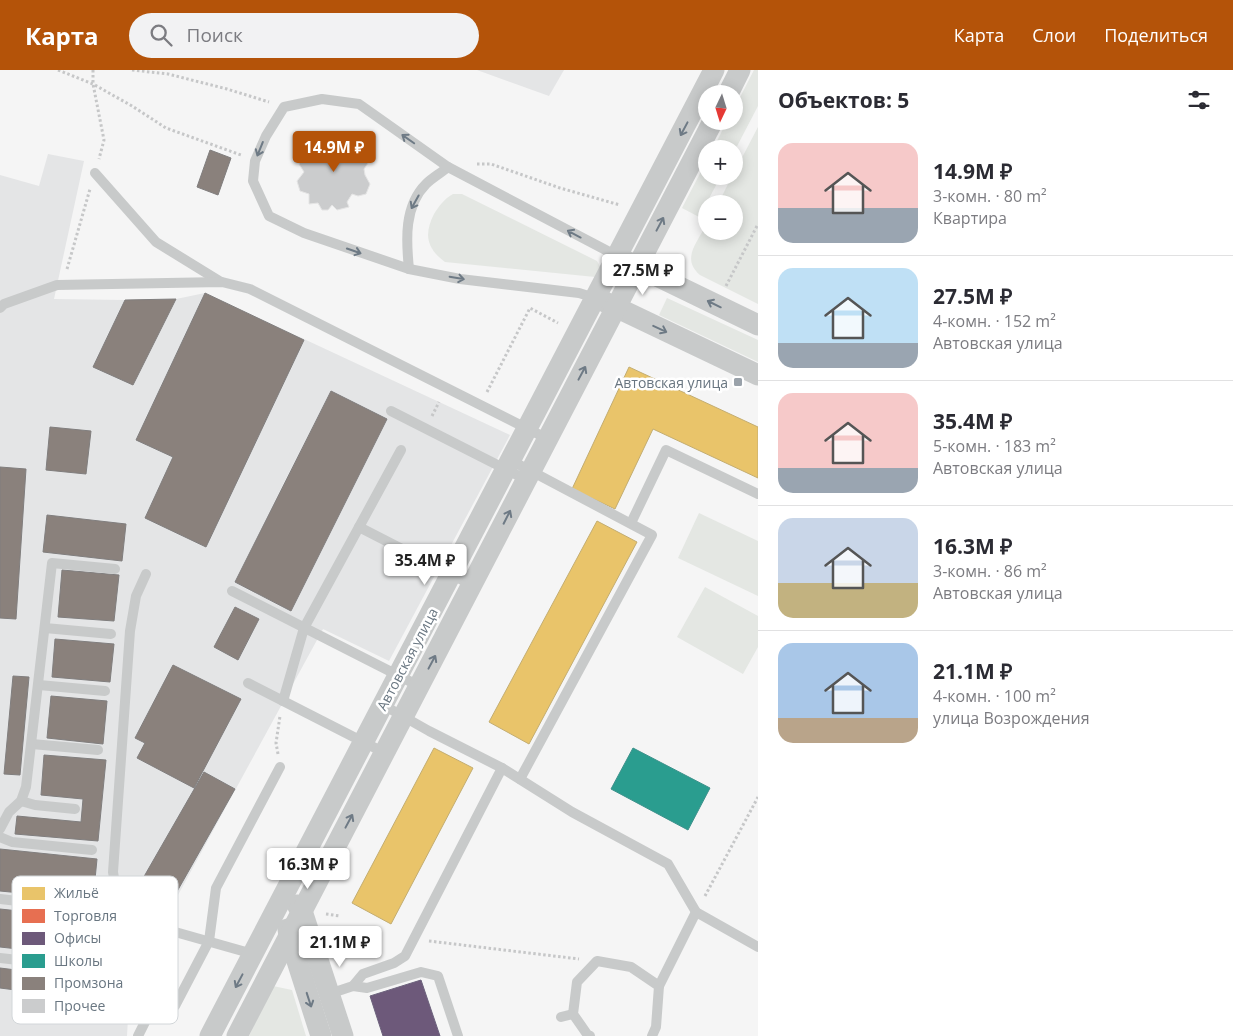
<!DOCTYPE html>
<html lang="ru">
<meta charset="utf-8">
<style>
:root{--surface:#fff;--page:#f2f2f3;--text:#2b2b33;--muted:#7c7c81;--line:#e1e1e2;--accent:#b45309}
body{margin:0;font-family:"Open Sans",sans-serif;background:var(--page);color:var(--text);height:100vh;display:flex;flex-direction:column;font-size:19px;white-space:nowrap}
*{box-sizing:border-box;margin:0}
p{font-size:16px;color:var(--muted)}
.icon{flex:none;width:28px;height:28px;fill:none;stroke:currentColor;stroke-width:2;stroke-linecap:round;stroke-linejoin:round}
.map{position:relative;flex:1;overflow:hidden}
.drawer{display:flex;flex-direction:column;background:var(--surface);width:475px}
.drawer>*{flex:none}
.needle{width:32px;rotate:184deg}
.controls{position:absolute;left:698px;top:15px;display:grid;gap:10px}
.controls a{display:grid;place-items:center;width:45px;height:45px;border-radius:50%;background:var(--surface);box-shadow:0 2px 12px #0003;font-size:25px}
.price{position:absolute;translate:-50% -42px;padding:0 11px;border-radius:5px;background:#fff;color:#222;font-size:16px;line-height:32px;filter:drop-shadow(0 1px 2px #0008)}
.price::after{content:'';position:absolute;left:50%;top:30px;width:15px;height:11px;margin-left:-8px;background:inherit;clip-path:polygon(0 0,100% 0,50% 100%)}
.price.on{background:var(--accent);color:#fff}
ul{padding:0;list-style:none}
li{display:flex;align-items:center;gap:15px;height:125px;padding:0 20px}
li+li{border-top:1px solid var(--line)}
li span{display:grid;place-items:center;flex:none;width:140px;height:100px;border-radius:15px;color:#555}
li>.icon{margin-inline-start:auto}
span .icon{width:60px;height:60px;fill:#fffc;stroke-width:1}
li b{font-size:21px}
h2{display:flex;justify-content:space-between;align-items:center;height:60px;padding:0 20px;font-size:21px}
header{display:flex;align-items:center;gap:30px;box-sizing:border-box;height:70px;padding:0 25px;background:var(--accent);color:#fff}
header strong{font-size:24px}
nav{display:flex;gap:28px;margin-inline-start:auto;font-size:18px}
.search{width:350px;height:45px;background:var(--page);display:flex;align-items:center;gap:12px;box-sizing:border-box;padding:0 18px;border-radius:28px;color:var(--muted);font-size:19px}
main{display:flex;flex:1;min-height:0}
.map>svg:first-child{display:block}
</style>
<header>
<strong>Карта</strong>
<div class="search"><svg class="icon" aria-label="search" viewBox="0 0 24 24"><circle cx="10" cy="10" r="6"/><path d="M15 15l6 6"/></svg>Поиск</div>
<nav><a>Карта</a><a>Слои</a><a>Поделиться</a></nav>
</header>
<main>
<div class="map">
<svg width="758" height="966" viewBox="0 0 758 966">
<rect width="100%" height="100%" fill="#f5f5f5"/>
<!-- built -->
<g fill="#e4e5e6">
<polygon points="477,0 564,0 549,26"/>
<polygon points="48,84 84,91 54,229 125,230 176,229 205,223 510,365 389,591 323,559 130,913 127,966 0,966 0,105 39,116"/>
</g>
<!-- green -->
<g fill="#e4e7e3">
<polygon points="754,0 758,0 758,36 734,82 734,79 713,79 727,51 734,51 734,39"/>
<path d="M758,57V234L700,205C681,189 697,173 706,155V161H734V134H718L732,106H734V103Z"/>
<polygon points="706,92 706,106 721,106 699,147 682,138"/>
<path d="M453,124H462L597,191L602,200L595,207L445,192C426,178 424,164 434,144C439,136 444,129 453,124Z"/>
<polygon points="667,228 758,270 758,292 659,245"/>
<polygon points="699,443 758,471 758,526 678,488"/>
<polygon points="705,517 758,546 758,577 743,604 677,567"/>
<polygon points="273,916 292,920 306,966 249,966"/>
</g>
<!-- homes -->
<g fill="#e9c46a" stroke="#c3ad71">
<polygon points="629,297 758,357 758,408 653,359 615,439 572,419"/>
<polygon points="597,451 637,472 529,674 489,652"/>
<polygon points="434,678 473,698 391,854 352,833"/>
</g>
<!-- offices -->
<polygon fill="#6d597a" stroke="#6c627c" points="421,910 440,966 383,966 370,926"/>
<!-- schools -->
<polygon fill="#2a9d8f" stroke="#3d918b" points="633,678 710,718 688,760 611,719"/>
<!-- industry -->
<g fill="#8a817c" stroke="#807e7e">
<polygon points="210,80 231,88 218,125 197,117"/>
<polygon points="205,223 304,270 206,477 145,448 173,387 136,370"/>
<polygon points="176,229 133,315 93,297 125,230"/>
<polygon points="331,321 387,349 291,541 235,512"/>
<polygon points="50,357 91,361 86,404 46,400"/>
<polygon points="0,397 26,399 16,549 0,548"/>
<polygon points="47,445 126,454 122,491 43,482"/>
<polygon points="62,500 119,505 114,551 58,547"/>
<polygon points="235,537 259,549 238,590 214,577"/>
<polygon points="55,569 114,574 110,612 52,607"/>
<polygon points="173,595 241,629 194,718 137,688 145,673 135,668"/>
<polygon points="13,606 29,607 20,705 4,704"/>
<polygon points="51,626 107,631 103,674 47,668"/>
<polygon points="44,685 106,690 98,771 15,764 17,746 81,752 83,729 41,725"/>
<polygon points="204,702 235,719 166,841 134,824"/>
<polygon points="0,779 97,789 93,830 0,821"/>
<polygon points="0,839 95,849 91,887 0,877"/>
<polygon points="0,898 97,910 94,930 0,918"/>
</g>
<!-- building -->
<polygon fill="#cbcccd" stroke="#e4e4e4" points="344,66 350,71 358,73 360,80 363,84 368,84 370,90 364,99 365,105 370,114 366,124 358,126 352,124 347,132 349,137 337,140 332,135 328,140 322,140 318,133 309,134 309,124 300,121 297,111 304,102 299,94 302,89 309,88 308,82 316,80 321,70 326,67 334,68 338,70"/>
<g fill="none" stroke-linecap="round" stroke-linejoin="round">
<!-- path -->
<g stroke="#c6c7c8" stroke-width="3" stroke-dasharray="2.5 2.5" stroke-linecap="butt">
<polyline points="58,0 93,14 132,36 166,58 241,85"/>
<polyline points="93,0 93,14 104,70 99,89"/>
<polyline points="132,0 168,4 227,19 269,32"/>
<polyline points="477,94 491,94 560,118 620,135"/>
<polyline points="67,199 90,119"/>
<polyline points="726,216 758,154"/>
<polyline points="487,322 530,238 558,253"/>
<polyline points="432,346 439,332"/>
<polyline points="278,684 276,673 280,646"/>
<polyline points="705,826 758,727"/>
<polyline points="326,844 340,846"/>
<polyline points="429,871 579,889"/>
</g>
<!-- lane -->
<g stroke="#c8caca" stroke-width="10">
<polyline points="95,103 156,172 221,212"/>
<path d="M409,199C406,170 404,136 426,114C432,108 441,103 448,97"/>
<polyline points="595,228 579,223 460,209 409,199 304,163 269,146 253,111 255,91 266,66 284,37 322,29 359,34 448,97 617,186"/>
<polyline points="0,238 4,234 57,215 222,212 250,219 548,369"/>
<polyline points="391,341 527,410"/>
<polyline points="510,390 652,465 520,709"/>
<polyline points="631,453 666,380 758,424"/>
<polyline points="359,457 472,515"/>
<polyline points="146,504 136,526 130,561 113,802 117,826 128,842 154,856 253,884"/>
<polyline points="232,521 419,616"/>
<polyline points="45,558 111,564"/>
<polyline points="248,613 385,683"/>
<polyline points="39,615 105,621"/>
<polyline points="283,631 304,558 401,380"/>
<polyline points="383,635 429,661 502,698 572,742 668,794 696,842 758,877"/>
<polyline points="32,674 98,680"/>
<polyline points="21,731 35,735 75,739"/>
<polyline points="0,759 9,742 21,731 26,717 52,493 115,499"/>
<polyline points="0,767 12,772 92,780"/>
<polyline points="0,829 87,839"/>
<polyline points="0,888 81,897"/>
<polyline points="353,916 367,918 421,902 438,906 458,966"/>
<polyline points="659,916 696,842"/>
<polyline points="329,924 353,916 363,904 394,893 405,886 502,698"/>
<polyline points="131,933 151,940 175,936 209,871 216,818 280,697"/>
<polyline points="561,947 573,944"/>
<polyline points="138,966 151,940"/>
<polyline points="590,966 587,964 573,944 577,912 597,891 631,897 659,916 656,957 652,966"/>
</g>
<!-- street -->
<g stroke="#c8caca" stroke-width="21">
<polyline points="728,24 740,0"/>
<polyline points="626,191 758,255"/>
<polyline points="605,232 758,305"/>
<polyline points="297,835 302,841 343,966"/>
<polyline points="288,859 289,866 321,966"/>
<polyline points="210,966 714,0"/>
<polyline points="237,966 713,51"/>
</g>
</g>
<!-- one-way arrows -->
<defs><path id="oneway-shaft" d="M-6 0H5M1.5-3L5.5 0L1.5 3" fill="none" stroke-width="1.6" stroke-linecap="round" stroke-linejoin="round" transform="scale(1.25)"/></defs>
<g stroke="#6e7a85">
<use href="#oneway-shaft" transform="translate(684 59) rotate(118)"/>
<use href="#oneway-shaft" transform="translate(408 69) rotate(-145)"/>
<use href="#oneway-shaft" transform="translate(260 79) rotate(112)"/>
<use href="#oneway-shaft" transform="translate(415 132) rotate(119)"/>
<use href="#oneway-shaft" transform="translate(660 154) rotate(-62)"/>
<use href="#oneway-shaft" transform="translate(574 164) rotate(-152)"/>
<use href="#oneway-shaft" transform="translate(354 181) rotate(19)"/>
<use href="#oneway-shaft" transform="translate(457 208) rotate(10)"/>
<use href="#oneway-shaft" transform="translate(714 234) rotate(-154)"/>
<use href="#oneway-shaft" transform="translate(660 259) rotate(25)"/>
<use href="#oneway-shaft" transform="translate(582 303) rotate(-62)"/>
<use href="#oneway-shaft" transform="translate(507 447) rotate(-63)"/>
<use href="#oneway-shaft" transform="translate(432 592) rotate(-62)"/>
<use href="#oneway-shaft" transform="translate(349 751) rotate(-62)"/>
<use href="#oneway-shaft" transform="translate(239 911) rotate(118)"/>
<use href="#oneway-shaft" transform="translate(309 930) rotate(72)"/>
</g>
<!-- markers -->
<rect fill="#9aa2aa" stroke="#fff" stroke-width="2" x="733" y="307" width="10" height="10" rx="2.5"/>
<g text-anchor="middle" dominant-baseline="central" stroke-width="5" stroke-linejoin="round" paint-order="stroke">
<!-- poi labels -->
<g font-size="14" fill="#697681" stroke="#fff" text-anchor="end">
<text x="728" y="312">Автовская улица</text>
</g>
<!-- street labels -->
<g font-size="14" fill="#697681" stroke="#fff">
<text transform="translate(407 589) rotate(-62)">Автовская улица</text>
</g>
</g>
<!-- legend -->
<rect x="12" y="806" width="166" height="148" rx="8" fill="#fff" stroke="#d2d6d9" stroke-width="1"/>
<rect x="22" y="817" width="23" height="13" fill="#e9c46a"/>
<rect x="22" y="839" width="23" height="14" fill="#e76f51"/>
<rect x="22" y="862" width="23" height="13" fill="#6d597a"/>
<rect x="22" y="884" width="23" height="14" fill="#2a9d8f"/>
<rect x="22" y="907" width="23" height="13" fill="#8a817c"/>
<rect x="22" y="929" width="23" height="14" fill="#cbcccd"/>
<g font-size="14" fill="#697681">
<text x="54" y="828">Жильё</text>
<text x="54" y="851">Торговля</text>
<text x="54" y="873">Офисы</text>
<text x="54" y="896">Школы</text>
<text x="54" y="918">Промзона</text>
<text x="54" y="941">Прочее</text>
</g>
</svg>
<div class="controls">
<a><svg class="needle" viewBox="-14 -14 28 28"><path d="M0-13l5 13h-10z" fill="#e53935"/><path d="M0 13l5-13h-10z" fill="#7c7c81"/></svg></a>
<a>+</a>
<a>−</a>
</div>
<b class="price on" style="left:334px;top:103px">14.9M ₽</b>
<b class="price" style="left:643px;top:226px">27.5M ₽</b>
<b class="price" style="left:425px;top:516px">35.4M ₽</b>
<b class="price" style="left:308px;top:820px">16.3M ₽</b>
<b class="price" style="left:340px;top:898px">21.1M ₽</b>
</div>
<section class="drawer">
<h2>Объектов: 5<svg class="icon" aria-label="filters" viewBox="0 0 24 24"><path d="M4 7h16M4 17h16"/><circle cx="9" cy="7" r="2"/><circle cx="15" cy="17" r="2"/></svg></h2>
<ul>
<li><span style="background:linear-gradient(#f6c9c9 65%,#9aa5b1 0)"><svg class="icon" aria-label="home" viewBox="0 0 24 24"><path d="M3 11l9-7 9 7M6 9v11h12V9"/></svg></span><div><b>14.9M ₽</b><p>3-комн. · 80 m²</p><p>Квартира</p></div></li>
<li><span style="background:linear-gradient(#bfe0f5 75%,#9aa5b1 0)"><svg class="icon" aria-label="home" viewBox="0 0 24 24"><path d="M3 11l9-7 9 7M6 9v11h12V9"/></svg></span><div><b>27.5M ₽</b><p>4-комн. · 152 m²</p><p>Автовская улица</p></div></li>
<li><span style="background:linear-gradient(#f6c9c9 75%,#9aa5b1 0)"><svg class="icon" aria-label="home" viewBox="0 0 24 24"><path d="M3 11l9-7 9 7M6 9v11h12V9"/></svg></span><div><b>35.4M ₽</b><p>5-комн. · 183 m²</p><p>Автовская улица</p></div></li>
<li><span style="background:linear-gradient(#c9d6e8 65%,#c2b280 0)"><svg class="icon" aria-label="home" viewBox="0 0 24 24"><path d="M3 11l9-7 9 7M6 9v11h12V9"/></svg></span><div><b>16.3M ₽</b><p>3-комн. · 86 m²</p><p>Автовская улица</p></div></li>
<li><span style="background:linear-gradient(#a9c7e8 75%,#b9a48a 0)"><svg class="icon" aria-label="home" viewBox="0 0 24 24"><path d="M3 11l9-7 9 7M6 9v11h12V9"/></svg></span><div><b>21.1M ₽</b><p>4-комн. · 100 m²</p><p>улица Возрождения</p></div></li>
</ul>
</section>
</main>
